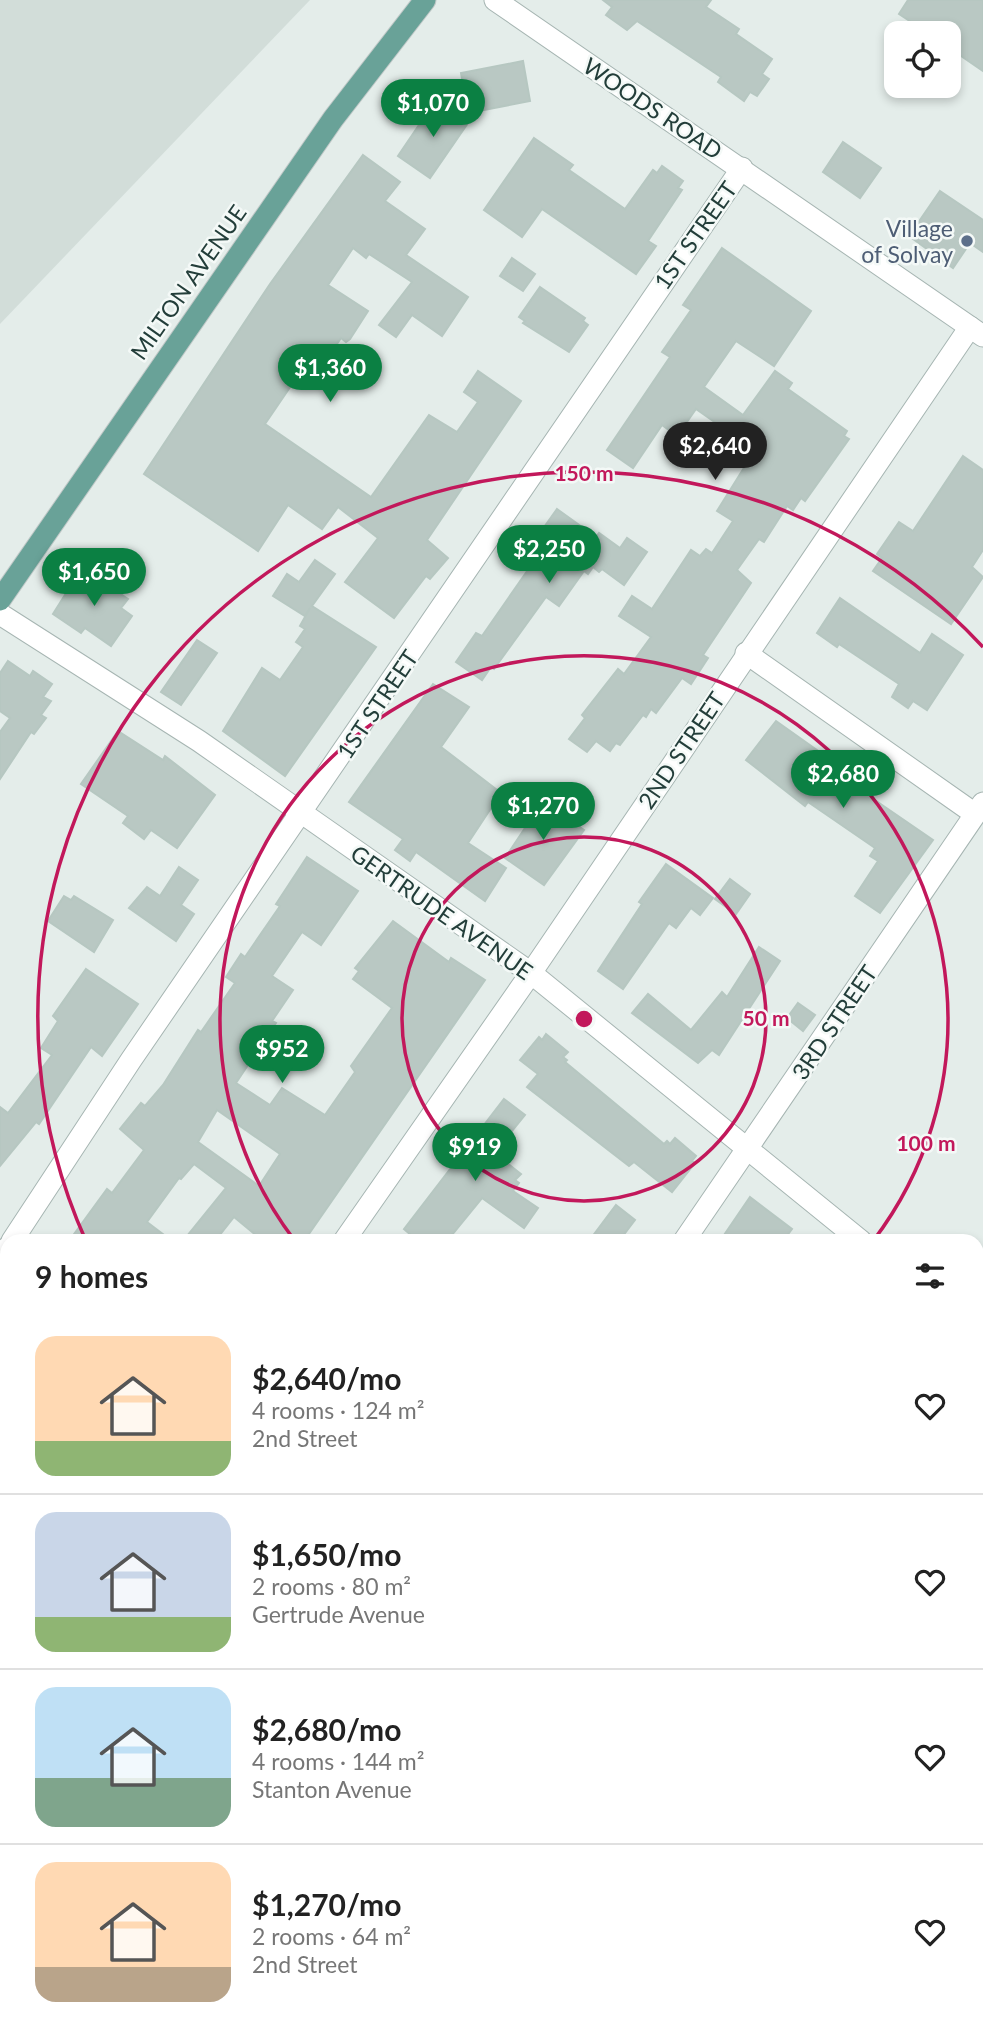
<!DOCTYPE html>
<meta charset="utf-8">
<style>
:root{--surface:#fff;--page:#f6f6f6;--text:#222;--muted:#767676;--line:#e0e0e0;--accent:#0b8043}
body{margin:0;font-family:Lato,sans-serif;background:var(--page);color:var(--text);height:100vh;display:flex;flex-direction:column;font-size:26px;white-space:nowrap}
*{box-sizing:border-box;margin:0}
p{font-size:23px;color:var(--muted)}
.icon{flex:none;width:38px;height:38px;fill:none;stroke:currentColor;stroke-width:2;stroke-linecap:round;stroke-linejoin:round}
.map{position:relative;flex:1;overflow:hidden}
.details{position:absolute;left:0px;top:1234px;width:984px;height:800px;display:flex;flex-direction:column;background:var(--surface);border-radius:21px 21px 0 0;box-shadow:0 4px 10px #0003}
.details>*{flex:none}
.buttons{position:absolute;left:884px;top:21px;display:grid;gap:14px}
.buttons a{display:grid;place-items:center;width:77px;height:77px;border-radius:14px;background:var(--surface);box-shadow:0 4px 10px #0003;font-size:35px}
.price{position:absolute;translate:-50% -60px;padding:0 16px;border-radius:24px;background:var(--accent);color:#fff;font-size:23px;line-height:46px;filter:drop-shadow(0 2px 4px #0008)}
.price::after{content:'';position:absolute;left:50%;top:42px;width:21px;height:16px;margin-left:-10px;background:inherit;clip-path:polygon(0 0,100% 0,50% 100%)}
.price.on{background:#222;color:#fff}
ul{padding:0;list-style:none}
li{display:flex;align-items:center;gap:21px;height:175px;padding:0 35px}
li+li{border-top:2px solid var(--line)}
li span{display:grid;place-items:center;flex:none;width:196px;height:140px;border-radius:21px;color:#555}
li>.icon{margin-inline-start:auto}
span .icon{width:84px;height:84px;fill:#fffc;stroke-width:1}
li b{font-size:30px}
h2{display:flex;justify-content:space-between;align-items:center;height:84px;padding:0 35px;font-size:30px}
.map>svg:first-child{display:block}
</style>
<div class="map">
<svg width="983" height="2032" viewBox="0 0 983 2032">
<rect width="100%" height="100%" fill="#e4edea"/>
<!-- built -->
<g fill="#d2ddd9">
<polygon points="0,0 310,0 0,324"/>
<polygon points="977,1545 983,1549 983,1753 976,1748"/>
</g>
<!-- building -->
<g fill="#b9c8c3" stroke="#b6c7c1" stroke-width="2" fill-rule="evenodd">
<polygon points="603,0 711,0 706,7 739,29 736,34 772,59 762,74 769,79 757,96 750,92 744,101 718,82 721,77 637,21 627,30 606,15 612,7"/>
<polygon points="908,0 983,0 983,71 948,47 948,33 928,33 899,14"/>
<polygon points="523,61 530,101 468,113 461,73"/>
<polygon points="436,100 468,123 430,178 398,156"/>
<polygon points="534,138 573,165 569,170 625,209 653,170 657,173 662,166 683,181 678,188 682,190 648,241 656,246 636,274 542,209 522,237 484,210"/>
<polygon points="843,142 881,168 860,198 823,172"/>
<polygon points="363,155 400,182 385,201 425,229 406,255 468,297 442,336 412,315 396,337 379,325 412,282 369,254 366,258 353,248 328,285 368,311 350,339 346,342 341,338 309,385 297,377 265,424 371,497 429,415 457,432 478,402 464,392 478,371 521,401 427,540 448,558 430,579 426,576 394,618 345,582 378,538 338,507 322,529 288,505 258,551 144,474 270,284"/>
<polygon points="940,191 983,220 983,252 970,243 953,268 909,236"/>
<polygon points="722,248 811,311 774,366 736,341 704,387 743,415 775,371 792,383 788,389 847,431 844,436 849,439 805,501 801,498 793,510 787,506 764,542 759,539 737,570 751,583 703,655 708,658 691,684 682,678 656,713 651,709 646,717 643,715 620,745 616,743 610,751 596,741 587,752 569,739 585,718 582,715 618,669 624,674 651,637 619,616 632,596 652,609 691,550 700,556 706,549 712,553 733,521 717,511 752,455 730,440 733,435 696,409 677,436 662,425 633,468 607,450 670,357 662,352 691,310 683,305"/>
<polygon points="512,258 535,274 523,291 500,276"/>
<polygon points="540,287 585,318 583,321 588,325 569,352 523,323 525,321 519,317"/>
<polygon points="963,456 983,470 983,550 972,567 983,577 951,624 873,571 882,558 877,554 899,522 913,531"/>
<polygon points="557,509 596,537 599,533 620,548 627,538 647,552 624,585 602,569 599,572 593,567 588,574 584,571 559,606 546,597 494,669 491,667 482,680 456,662 476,633 482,636 546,544 537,537"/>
<polygon points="315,560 335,574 312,606 376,647 285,776 223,731 262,668 280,680 303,647 296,642 305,629 300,626 310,608 305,616 273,596 287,574 299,582"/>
<polygon points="82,568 128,599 121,608 132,616 111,646 85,628 81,633 53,614"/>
<polygon points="840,598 920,653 932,634 963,655 927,710 913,701 908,708 892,697 899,684 839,644 837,647 817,633"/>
<polygon points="197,640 217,653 181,705 161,692"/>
<polygon points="8,661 30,676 33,671 52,684 43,697 51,701 41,715 46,718 34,734 31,732 0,779 0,732 10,718 0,711 0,673"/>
<polygon points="433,684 469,707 441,747 501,793 468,843 506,868 485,901 416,852 410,861 395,850 403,839 349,802"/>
<polygon points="776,721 838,765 834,772 933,840 880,913 855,896 878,861 870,856 875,848 808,802 805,806 746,760"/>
<polygon points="118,731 163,760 165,756 215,795 177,848 151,830 144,839 123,823 128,816 81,784"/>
<polygon points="533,802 550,813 553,809 584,830 544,885 505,858 525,828 518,823"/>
<path d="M307,857L358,891L321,945L302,932L272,976L293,990L272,1021L276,1023L236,1083L270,1105L282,1088L325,1115L355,1072L351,1066L392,1008L353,979L359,971L355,968L393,921L449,962L451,958L485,980L304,1241H263L234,1217L215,1241H183L226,1188L194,1164L181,1179L179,1178L147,1222L172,1241H69L107,1189L112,1193L144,1150L120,1129L141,1103L145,1106L163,1085L198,1030L201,1032L235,983L226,977L241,954L245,957L280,906L276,904ZM217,1110L280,1154L259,1186L198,1142Z"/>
<polygon points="666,864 713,898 700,915 691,908 676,928 669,923 623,989 598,971 642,904 639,902"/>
<polygon points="179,867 198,880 181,905 194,914 176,941 129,908 147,887 160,896"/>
<polygon points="730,879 750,894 736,914 715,899"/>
<polygon points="64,896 71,900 74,896 113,920 94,952 48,921"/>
<polygon points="759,947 780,961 719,1055 712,1050 698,1063 632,1013 648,994 691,1030 722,992 727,997"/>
<polygon points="86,969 138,1004 102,1056 91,1047 39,1124 36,1122 0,1166 0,1107 8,1113 52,1055 41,1048 58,1021 53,1016"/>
<polygon points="798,1003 815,1015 803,1031 787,1018"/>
<polygon points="546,1034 568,1052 563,1057 567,1060 565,1062 664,1144 667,1141 670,1144 675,1138 696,1156 692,1161 695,1163 672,1192 634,1162 629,1166 527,1087 538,1074 520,1060 539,1037 542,1040"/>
<polygon points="504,1099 525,1115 494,1153 521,1174 515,1180 519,1183 513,1191 538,1208 524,1228 482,1198 447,1241 418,1241 404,1229"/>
<polygon points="750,1197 792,1229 783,1241 720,1241"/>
<polygon points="616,1205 635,1220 619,1241 589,1241"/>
</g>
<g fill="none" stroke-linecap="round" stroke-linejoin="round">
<defs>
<g id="minor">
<polyline points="495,0 983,336"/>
<polyline points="0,614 199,741 531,973 861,1241"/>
<polyline points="746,653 975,814"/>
<polyline points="12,1241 131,1060 742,168"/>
<polyline points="344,1241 531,973 970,327"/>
<polyline points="684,1241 983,803"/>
<polyline points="0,1259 7,1248"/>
<polyline points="976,1309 983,1299"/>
<polyline points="976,1335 983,1340"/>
<polyline points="0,1710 7,1716"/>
<polyline points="0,1766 7,1755"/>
<polyline points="387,2026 394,2032"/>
<polyline points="956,2026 962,2032"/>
<polyline points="150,2032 153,2026"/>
<polyline points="482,2032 486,2026"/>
<polyline points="814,2032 818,2026"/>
</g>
<polyline id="major" points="0,600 333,119 425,0"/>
</defs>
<!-- minor casing -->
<use href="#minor" stroke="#a6b5b2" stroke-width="23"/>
<!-- major casing -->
<use href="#major" stroke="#c1c9c8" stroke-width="23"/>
<!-- minor -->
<use href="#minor" stroke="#fff" stroke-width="21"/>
<!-- major -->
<use href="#major" stroke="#69a298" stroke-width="21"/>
</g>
<!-- distance rings -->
<g fill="none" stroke="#c2185b" stroke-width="3.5">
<circle cx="584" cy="1019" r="182"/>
<path d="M295 1241A364 364 0 1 1 873 1241"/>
<path d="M86 1241A545 545 0 0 1 983 647"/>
</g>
<!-- markers -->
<circle fill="#5c6f8a" stroke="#f4f9f7" stroke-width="2.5" cx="967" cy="241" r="7"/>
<g text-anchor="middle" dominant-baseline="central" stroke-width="5" stroke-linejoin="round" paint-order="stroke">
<!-- street labels -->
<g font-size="23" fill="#233e3a" stroke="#f4f9f7">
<text transform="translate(653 108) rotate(34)">WOODS ROAD</text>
<text transform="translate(695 235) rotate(-55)">1ST STREET</text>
<text transform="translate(188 282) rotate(-55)">MILTON AVENUE</text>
<text transform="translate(377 704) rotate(-56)">1ST STREET</text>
<text transform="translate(681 750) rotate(-56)">2ND STREET</text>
<text transform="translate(442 912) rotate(35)">GERTRUDE AVENUE</text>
<text transform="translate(834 1022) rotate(-56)">3RD STREET</text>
</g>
<!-- service labels -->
<g font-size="23" fill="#4e5e75" stroke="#f4f9f7" text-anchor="end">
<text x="953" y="228">Village<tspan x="953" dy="26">of Solvay</tspan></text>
</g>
</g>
<circle cx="584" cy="1019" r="10" fill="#c2185b" stroke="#f4f9f7" stroke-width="3.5"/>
<g font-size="21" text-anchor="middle" font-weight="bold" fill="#c2185b" stroke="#f4f9f7" stroke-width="5" stroke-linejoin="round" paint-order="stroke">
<text x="584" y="481">150 m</text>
<text x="766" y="1026">50 m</text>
<text x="926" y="1151">100 m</text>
</g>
</svg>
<div class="buttons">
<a><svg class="icon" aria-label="locate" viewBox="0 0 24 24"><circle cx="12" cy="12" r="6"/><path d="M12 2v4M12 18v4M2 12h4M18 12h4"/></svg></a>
</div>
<b class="price" style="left:433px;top:139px">$1,070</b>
<b class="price" style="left:330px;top:404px">$1,360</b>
<b class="price on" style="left:715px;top:482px">$2,640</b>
<b class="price" style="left:549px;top:585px">$2,250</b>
<b class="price" style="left:94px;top:608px">$1,650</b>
<b class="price" style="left:843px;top:810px">$2,680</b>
<b class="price" style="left:543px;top:842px">$1,270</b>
<b class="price" style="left:282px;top:1085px">$952</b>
<b class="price" style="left:475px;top:1183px">$919</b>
<section class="details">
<h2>9 homes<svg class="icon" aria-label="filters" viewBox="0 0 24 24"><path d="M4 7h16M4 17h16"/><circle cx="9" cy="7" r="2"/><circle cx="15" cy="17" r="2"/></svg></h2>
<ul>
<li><span style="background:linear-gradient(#ffd9b3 75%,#8fb573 0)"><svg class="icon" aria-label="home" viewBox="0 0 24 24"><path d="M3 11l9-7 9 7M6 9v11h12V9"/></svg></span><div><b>$2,640/mo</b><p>4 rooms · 124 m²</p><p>2nd Street</p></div><svg class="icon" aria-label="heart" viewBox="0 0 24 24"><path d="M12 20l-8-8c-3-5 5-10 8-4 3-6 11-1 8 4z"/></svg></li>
<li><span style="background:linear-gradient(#c9d6e8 75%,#8fb573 0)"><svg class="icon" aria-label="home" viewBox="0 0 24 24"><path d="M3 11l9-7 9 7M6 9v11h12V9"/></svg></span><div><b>$1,650/mo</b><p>2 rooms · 80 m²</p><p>Gertrude Avenue</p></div><svg class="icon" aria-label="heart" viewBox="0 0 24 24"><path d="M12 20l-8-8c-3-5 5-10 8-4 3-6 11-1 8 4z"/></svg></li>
<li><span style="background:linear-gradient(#bfe0f5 65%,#7fa58c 0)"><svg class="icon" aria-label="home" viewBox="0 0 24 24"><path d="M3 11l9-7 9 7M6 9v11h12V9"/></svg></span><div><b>$2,680/mo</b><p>4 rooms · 144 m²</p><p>Stanton Avenue</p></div><svg class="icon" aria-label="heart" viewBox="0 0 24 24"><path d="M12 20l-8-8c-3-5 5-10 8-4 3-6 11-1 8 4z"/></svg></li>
<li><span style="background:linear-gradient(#ffd9b3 75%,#b9a48a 0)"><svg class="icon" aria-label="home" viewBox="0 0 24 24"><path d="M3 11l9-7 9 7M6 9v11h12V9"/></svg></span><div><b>$1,270/mo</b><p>2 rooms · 64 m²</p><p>2nd Street</p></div><svg class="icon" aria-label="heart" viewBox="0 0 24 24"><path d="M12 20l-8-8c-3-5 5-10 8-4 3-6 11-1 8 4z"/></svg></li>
</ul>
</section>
</div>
